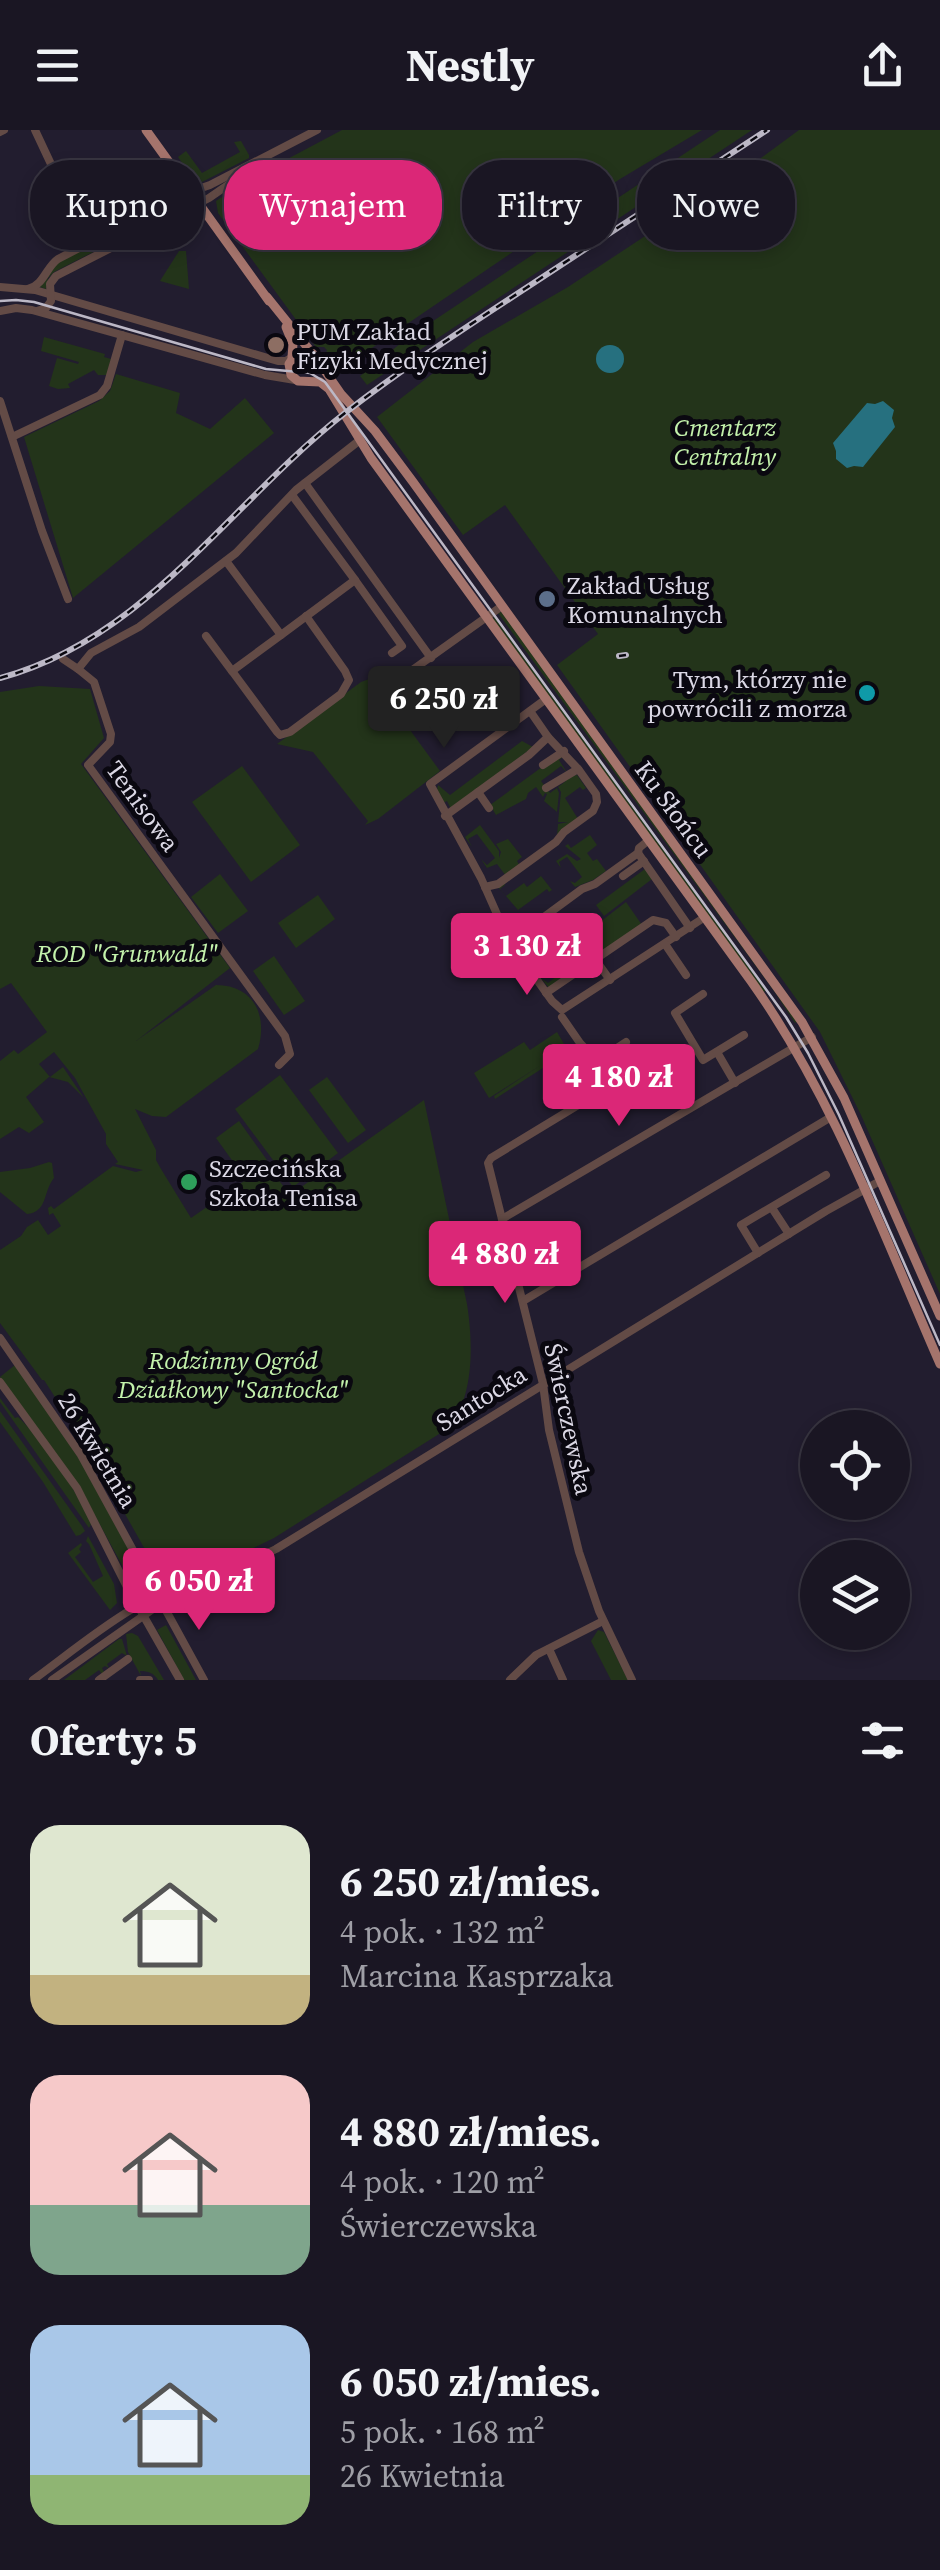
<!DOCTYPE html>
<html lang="pl">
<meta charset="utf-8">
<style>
:root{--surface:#1a1623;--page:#272330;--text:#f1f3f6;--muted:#9f9fa6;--line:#383541;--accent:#db2777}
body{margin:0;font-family:"Source Serif 4",serif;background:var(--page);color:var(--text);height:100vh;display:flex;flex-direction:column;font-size:38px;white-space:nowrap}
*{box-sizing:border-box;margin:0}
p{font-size:32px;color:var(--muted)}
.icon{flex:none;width:55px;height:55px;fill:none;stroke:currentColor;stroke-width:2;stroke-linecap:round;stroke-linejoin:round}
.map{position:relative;height:1550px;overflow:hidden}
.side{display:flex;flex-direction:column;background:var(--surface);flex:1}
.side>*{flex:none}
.guide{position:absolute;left:30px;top:30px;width:880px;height:90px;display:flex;gap:20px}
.tools{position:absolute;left:800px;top:1280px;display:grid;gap:20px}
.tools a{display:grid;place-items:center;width:110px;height:110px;border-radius:50%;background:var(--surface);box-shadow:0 5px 15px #0003,0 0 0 2px var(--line);font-size:50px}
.price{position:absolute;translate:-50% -85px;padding:0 22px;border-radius:10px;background:var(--accent);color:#fff;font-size:32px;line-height:65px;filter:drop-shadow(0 2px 5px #0008)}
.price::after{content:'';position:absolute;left:50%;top:60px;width:30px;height:22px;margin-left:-15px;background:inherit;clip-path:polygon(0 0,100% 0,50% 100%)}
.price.on{background:#222;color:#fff}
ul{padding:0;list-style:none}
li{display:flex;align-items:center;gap:30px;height:250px;padding:0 30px}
li span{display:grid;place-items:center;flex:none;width:280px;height:200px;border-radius:30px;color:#555}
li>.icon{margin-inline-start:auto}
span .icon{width:120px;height:120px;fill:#fffc;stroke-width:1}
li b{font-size:42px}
h2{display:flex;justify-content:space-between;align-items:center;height:120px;padding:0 30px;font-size:42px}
.tag{padding:0 35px;border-radius:40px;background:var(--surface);box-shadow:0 5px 15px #0003,0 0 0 2px var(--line);font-size:35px;line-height:90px}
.tag.on{background:var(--accent);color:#fff}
header{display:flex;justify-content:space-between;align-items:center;height:130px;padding:0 30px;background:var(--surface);font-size:45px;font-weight:700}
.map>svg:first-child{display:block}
</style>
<header><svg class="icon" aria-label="menu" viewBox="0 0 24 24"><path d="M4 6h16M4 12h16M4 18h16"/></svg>Nestly<svg class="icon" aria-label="share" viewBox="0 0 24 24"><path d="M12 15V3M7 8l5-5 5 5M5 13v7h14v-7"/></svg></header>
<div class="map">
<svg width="940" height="1550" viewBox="0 0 940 1550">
<rect width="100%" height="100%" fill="#221d2f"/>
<!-- green -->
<g fill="#23341a">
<polygon points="342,0 702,0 620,49 338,241 325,226 327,220 324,217 316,217 218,83 216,71 246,51"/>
<polygon points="720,0 752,0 367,255 360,246 406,209"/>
<polygon points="799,0 940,0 940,1164 861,985 820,902 557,535 598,504 505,375 463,405 377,287 473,212 568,157 739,44"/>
<polygon points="241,11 249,25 249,28 202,52 195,52 178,27 186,21 202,43 240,22 234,12"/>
<polygon points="175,71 179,78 54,142 48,148 46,159 40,157 49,141 58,132"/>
<polygon points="179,121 186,121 189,159 160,151"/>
<polygon points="44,207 105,224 104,227 111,229 107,245 98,245 94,240 68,254 70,258 58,259 49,256 57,228 78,234 79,232 41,221"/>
<polygon points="116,244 180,263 176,283 210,299 245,268 274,303 73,468 24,307 99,271 110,261"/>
<polygon points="502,482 798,891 795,893 774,861 498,483"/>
<polygon points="494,486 766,860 763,863 493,490"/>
<polygon points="372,548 440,641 378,689 365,695 368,691 313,622 277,614 361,552"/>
<path d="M39,556L90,559L104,608L81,634L230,838L136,911L216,855C254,855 268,886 258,919L166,987L152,986L135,979L156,1020V1030L161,1039L191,1088L267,1035L290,1065L424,970L467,1174C473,1212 475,1269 447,1299L274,1408L221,1434L194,1443L160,1446L89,1320L44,1250H42L0,1193V1120L21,1106L27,1097L38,1090L48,1105L61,1096L53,1083L49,1085L48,1078L51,1076L54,1079L113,1036L136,1042L143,1040L115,1034L118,1032L106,1014V1004L75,948L54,922L39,934L50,947L63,937L84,968L68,952L49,947L26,967L44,992L29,1003L19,997L0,1009V931L14,920L18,924L47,902L11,853L0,859V562Z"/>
<polygon points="522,611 533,617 451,679 447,671 443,673 437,660 438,655 450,665"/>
<polygon points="564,626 559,630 568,644 561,636 541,651 550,663 557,658 559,663 557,682 544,671 547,664 545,663 543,667 536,657 528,663 526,669 496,685 490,675 553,629"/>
<polygon points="242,636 300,715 251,752 192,672"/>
<polygon points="577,645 586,658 583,660 580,657 565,668 578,689 557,706 558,694 568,692 558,692 561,662 558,657 566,651 564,648"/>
<polygon points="480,695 499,721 499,728 501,722 496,714 508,709 522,727 517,731 520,736 506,746 497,734 487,738 481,729 487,735 495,728 477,704 468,709 472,717 465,707"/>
<polygon points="590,705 597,715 587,723 593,731 597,729 606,741 593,750 575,757 570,751 575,753 582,747 567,727 559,732 561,738 556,731 567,724 577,731 581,729 565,716 568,714 571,718"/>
<polygon points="645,739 652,749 604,786 596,775"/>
<polygon points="220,744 248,781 218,803 191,767"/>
<polygon points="541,746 552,760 549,762 547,759 518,780 498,757 503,752 505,755 500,759 506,766 524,753 527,757"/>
<polygon points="318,765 335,789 296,818 278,793"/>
<polygon points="626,772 642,795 607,819 605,817 605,820 597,825 594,824 581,806 584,803 588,806 587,802"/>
<polygon points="540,794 571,839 572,842 549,858 541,848 548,853 556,847 528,808 519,814 523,822 515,812"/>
<polygon points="566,804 578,807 591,825 592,828 576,838 554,809"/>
<polygon points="274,826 305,871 284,885 253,841"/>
<polygon points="557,902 567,919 555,926 557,929 495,969 494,966 541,935 489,968 474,943 524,912 530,920"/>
<polygon points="280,945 338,1023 293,1057 235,979"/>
<polygon points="327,947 366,1000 348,1013 309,960"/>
<polygon points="239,991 267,1030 244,1047 216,1008"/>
<path d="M49,1032L52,1033L54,1048C43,1061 48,1082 27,1084L0,1062V1042L30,1038Z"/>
<polygon points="15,1235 80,1330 144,1448 133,1455 76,1351 0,1247"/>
<path d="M0,1268L15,1288L18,1287C48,1316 74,1356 91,1394L89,1398L0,1272Z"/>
<polygon points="0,1281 82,1396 85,1401 80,1405 76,1406 43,1352 0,1292"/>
<polygon points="88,1406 114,1454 117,1473 110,1480 68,1423 81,1413 82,1415 79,1419 81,1422 75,1427 93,1452 103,1446 89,1414 86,1411"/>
<polygon points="166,1495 196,1550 184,1550 157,1500"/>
<polygon points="598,1500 604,1502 628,1550 611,1550 591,1511"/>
<path d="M132,1503L138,1506L164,1550H158C154,1543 148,1541 140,1541L141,1546L128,1522L126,1504Z"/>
<polygon points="119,1509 122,1509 127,1526 122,1523 107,1534 109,1538 105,1536 102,1538 104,1542 102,1544 99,1540 85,1550 64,1550"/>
</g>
<!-- water -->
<g fill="#26707f">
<circle cx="610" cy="229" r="14"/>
<polygon points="883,271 894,280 892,288 895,297 863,337 854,336 847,338 836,329 836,321 833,313 867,273 875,274"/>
</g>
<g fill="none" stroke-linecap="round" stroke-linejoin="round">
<!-- minor -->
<g stroke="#634b46" stroke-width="8">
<polyline points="35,0 88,113"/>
<polyline points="0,2 4,0"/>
<polyline points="0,157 35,160 278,231 286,231 291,228"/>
<path d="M28,159C44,155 46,137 58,129L181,65L210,55L317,0"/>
<polyline points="0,181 16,178 32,180 265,245 295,250"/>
<polyline points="37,181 46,178 51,171 50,154 56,146 209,68 248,41"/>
<polyline points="0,271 42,401 68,469"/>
<polyline points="12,307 100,265 107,256 122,205"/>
<polyline points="305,353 431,528"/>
<polyline points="355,450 402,516 392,523"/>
<polyline points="281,505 355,450 292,365"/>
<polyline points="206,506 232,541 281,505 226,431"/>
<polyline points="63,529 78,539"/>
<polyline points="232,541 277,602 280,605 290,602 341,564 349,550 345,541 306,486"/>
<polyline points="383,561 502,476"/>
<polyline points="546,569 430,654 481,748 508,809 552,871 562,880 705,787"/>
<polyline points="543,635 564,621"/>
<polyline points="546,658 578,639"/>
<polyline points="478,662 489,678"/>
<polyline points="445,686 529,625 548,607"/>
<polyline points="638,723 690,798"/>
<polyline points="623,746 644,731"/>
<polyline points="485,757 498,754 556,712 564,702 593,681 597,672 596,664 579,640 548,607 530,581"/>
<polyline points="510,812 582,759 595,754 638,723 639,718 649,710"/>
<polyline points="665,814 686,845"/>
<polyline points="595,829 610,850"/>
<polyline points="546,863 653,790 666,793 676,807"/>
<polyline points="703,864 675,883 703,930 744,905"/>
<polyline points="562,887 580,913 597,931 626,912"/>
<polyline points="717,922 735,953"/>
<polyline points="279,935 290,924 285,906 88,635 110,612 111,604 94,552 78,539 91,523 139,497 236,423 296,360 360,310"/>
<polyline points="626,946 491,1028 488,1033 543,1254 549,1300 579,1422 599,1481 632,1550"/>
<polyline points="772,1078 789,1104"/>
<polyline points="502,1089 812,907"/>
<polyline points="758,1123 741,1095 826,1045"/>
<polyline points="523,1171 831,987"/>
<polyline points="0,1208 81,1325 204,1550"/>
<polyline points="0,1252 77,1358 126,1455 180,1550"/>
<polyline points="549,1519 563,1550"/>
<path d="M33,1550C89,1509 141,1462 210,1447"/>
<polyline points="52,1550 153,1479 276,1419 826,1081 880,1051"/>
<polyline points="99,1550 128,1529"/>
<polyline points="140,1550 149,1550"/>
<polyline points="510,1550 536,1525 603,1491"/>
</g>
<!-- major -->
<g stroke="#a5746c" stroke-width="9">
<polyline points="146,0 269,171"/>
<polyline points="267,167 316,228 341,264 375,301 413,352 802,892 844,968 940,1186"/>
<polyline points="286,197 293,214 292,227"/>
<path d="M314,226L304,222L295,225L289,234L291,245L298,251L320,252L329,259L371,328L751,851C834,968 883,1104 940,1234"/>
</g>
<!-- tram -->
<polyline stroke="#bcb8c6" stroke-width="2.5" points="0,171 16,170 34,172 266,239 310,243 325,252 786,887 808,923 839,985 940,1215"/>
<defs>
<g id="rail">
<polyline points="619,526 626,525"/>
<path d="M0,548C146,509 232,371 345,283C403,238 465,198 526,158C606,105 687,53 767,0"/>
</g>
</defs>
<!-- rail casing -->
<use href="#rail" stroke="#bcb8c6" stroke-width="6"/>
<!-- rail -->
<use href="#rail" stroke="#0a0810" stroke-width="2.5" stroke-dasharray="8" stroke-linecap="butt"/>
</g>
<!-- markers -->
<circle fill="#8d6e63" stroke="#0a0810" stroke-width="4" cx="276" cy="215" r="10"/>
<circle fill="#5c6f8a" stroke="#0a0810" stroke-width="4" cx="547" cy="469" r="10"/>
<circle fill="#0f9aa8" stroke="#0a0810" stroke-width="4" cx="867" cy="563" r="10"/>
<circle fill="#2e9e5b" stroke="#0a0810" stroke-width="4" cx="189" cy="1052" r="10"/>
<g text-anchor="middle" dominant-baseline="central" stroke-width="10" stroke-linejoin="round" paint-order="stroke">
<!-- poi labels -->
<g font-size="25" fill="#dbd8e5" stroke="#0a0810" text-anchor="start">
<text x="296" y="201">PUM Zakład<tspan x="296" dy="29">Fizyki Medycznej</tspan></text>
<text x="567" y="455">Zakład Usług<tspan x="567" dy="29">Komunalnych</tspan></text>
<text x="847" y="549" text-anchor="end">Tym, którzy nie<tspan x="847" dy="29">powrócili z morza</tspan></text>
<text x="209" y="1038">Szczecińska<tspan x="209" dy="29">Szkoła Tenisa</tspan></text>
</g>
<!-- park labels -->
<g font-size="25" font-style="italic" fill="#c4f2ac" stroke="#0a0810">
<text x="725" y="297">Cmentarz<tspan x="725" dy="29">Centralny</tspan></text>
<text x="127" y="823">ROD "Grunwald"</text>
<text x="233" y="1230">Rodzinny Ogród<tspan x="233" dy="29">Działkowy "Santocka"</tspan></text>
</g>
<!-- street labels -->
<g font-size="25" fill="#dbd8e5" stroke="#0a0810">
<text transform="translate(143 676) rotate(54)">Tenisowa</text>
<text transform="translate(674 679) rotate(54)">Ku Słońcu</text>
<text transform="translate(481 1268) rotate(-32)">Santocka</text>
<text transform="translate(569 1289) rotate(78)">Świerczewska</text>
<text transform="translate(98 1320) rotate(59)">26 Kwietnia</text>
</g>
</g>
</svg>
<div class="tools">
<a><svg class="icon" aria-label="locate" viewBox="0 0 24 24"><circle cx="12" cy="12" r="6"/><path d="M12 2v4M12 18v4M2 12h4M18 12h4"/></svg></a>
<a><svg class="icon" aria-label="layers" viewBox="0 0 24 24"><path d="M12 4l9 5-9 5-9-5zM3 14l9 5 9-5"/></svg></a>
</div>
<b class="price on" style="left:444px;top:621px">6 250 zł</b>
<b class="price" style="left:527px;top:868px">3 130 zł</b>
<b class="price" style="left:619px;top:999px">4 180 zł</b>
<b class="price" style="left:505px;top:1176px">4 880 zł</b>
<b class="price" style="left:199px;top:1503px">6 050 zł</b>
<div class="guide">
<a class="tag">Kupno</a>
<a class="tag on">Wynajem</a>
<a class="tag">Filtry</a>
<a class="tag">Nowe</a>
</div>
</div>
<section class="side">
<h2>Oferty: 5<svg class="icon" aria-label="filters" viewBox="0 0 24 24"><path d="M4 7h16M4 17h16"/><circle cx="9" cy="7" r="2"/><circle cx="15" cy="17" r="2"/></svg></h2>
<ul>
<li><span style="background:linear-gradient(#dfe7d0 75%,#c2b280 0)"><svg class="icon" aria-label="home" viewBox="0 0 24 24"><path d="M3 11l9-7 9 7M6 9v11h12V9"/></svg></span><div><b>6 250 zł/mies.</b><p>4 pok. · 132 m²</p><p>Marcina Kasprzaka</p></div></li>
<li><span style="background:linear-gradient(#f6c9c9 65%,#7fa58c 0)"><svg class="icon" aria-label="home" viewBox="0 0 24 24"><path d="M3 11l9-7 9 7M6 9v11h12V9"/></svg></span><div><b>4 880 zł/mies.</b><p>4 pok. · 120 m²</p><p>Świerczewska</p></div></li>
<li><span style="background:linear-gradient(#a9c7e8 75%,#8fb573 0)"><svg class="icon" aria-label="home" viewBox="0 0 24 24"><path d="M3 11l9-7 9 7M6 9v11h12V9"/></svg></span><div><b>6 050 zł/mies.</b><p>5 pok. · 168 m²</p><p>26 Kwietnia</p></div></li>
</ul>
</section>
